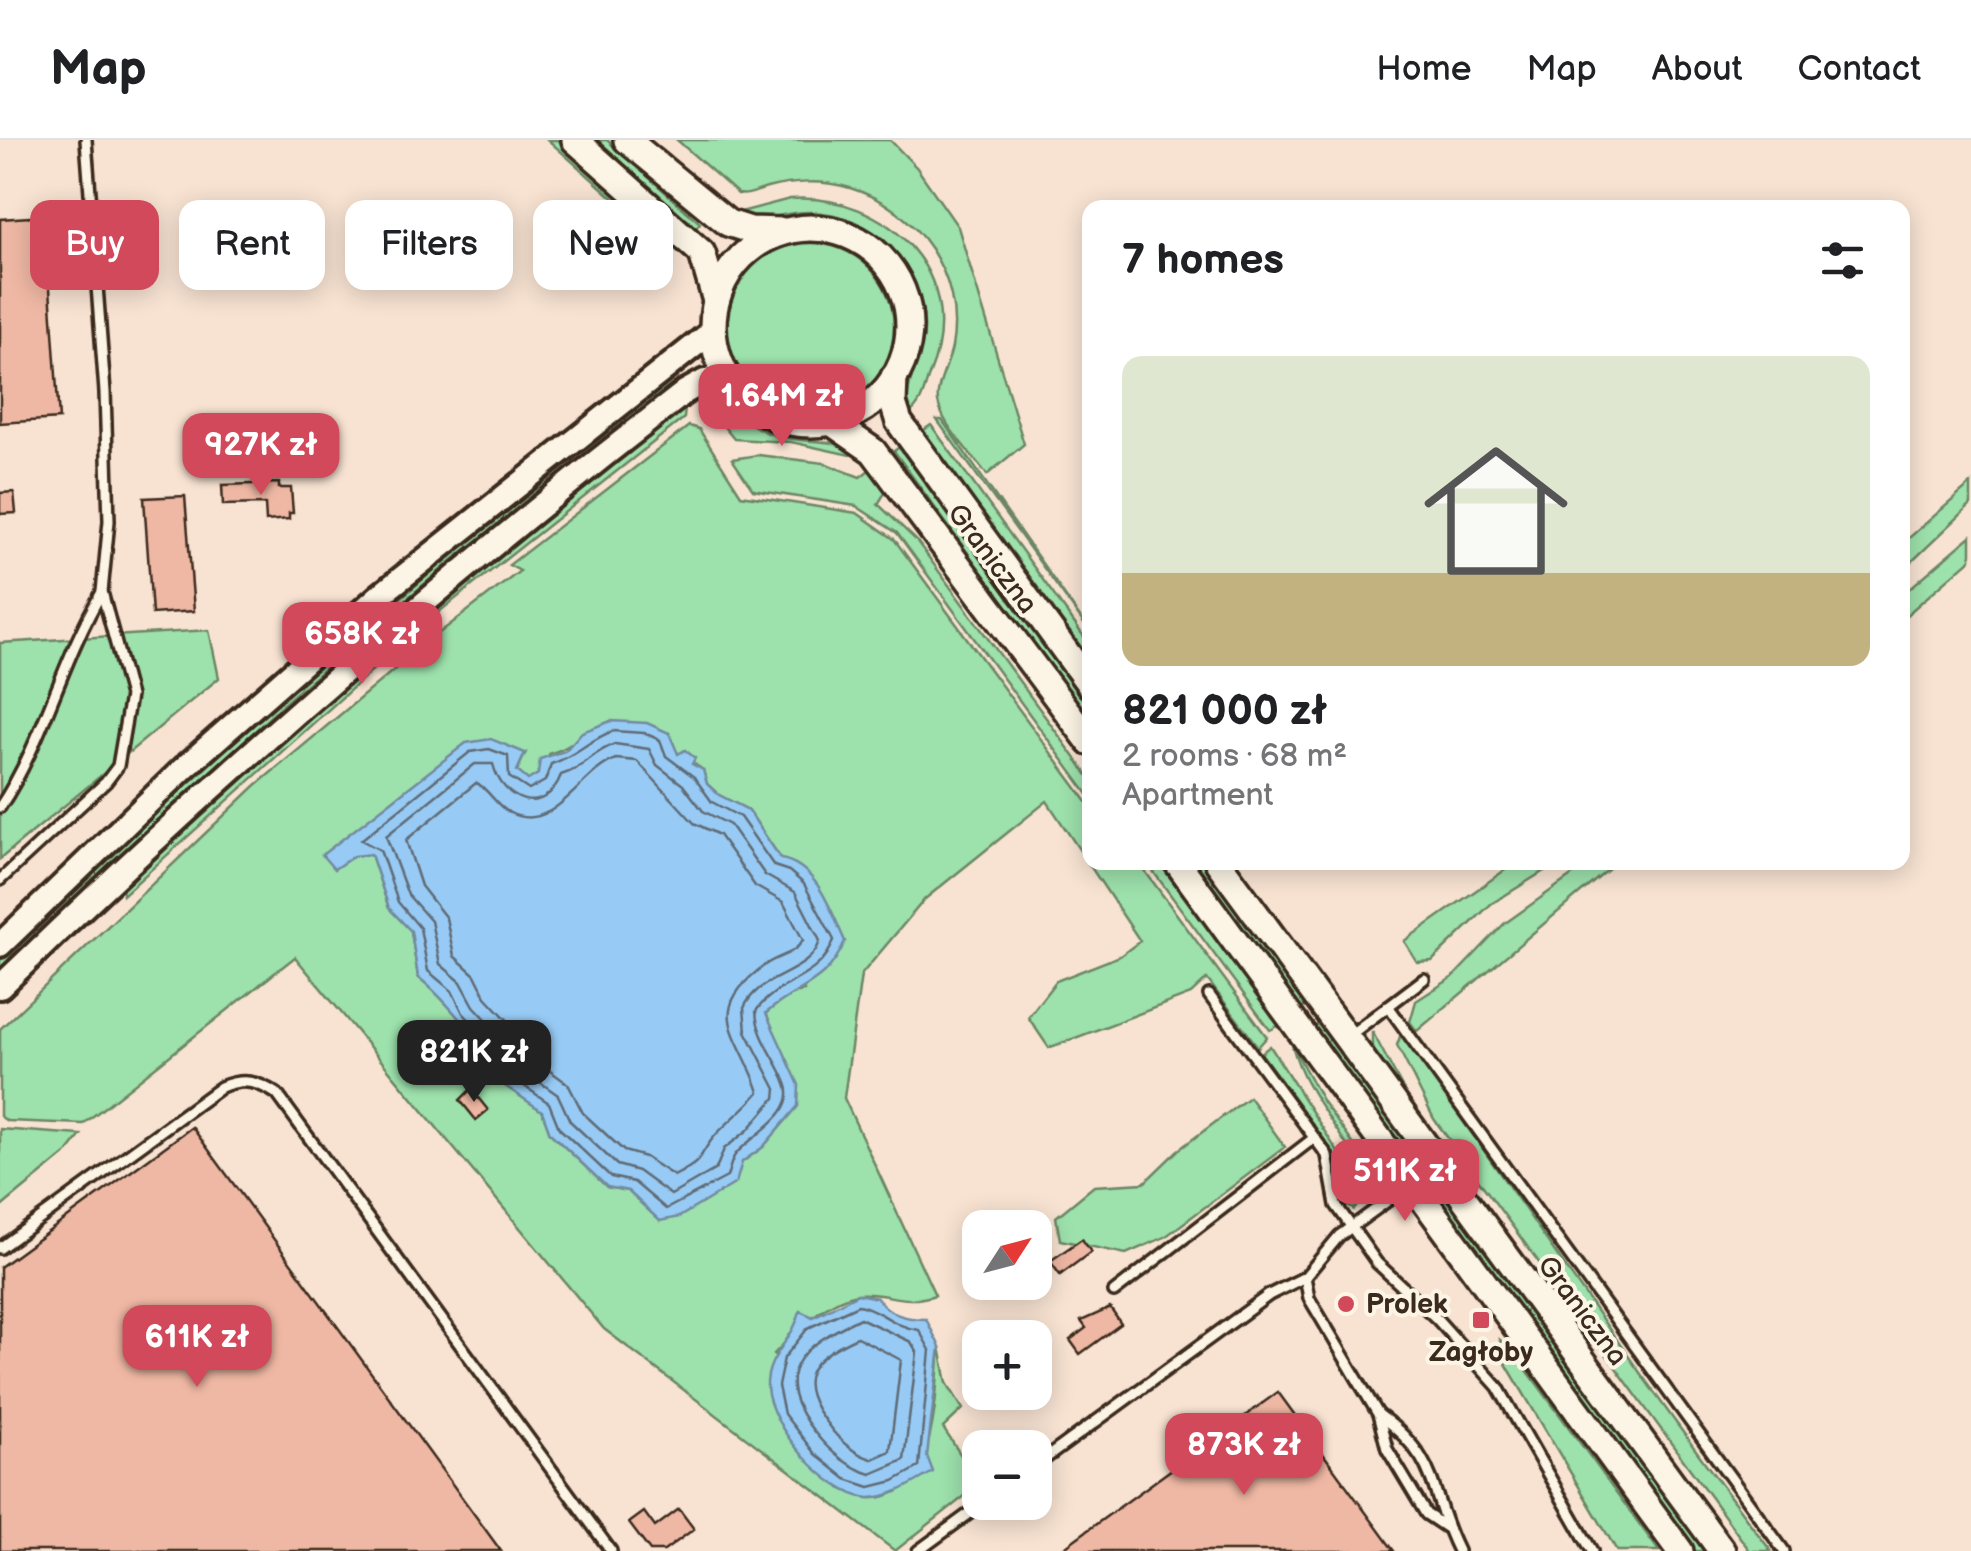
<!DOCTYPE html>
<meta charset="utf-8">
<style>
:root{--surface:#fff;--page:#f6f6f6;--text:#202124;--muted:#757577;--line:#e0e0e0;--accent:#d1495b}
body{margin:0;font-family:"Balsamiq Sans",sans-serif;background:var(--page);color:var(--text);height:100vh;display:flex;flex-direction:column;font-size:38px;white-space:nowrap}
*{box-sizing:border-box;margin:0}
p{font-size:32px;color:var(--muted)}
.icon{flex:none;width:55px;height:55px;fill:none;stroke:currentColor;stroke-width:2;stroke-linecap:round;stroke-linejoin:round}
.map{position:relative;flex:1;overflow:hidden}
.details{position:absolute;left:1082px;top:60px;width:828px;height:670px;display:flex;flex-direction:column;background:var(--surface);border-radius:20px;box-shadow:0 5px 25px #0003}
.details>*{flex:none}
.hud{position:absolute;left:30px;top:60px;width:902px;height:90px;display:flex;gap:20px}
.needle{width:65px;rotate:54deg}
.tools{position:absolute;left:962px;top:1070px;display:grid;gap:20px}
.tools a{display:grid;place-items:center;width:90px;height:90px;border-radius:20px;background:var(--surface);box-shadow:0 5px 25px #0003;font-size:50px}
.price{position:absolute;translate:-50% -85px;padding:0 22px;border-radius:20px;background:var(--accent);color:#fff;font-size:32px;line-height:65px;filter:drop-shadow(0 2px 5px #0008)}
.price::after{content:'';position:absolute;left:50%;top:60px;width:30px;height:22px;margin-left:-15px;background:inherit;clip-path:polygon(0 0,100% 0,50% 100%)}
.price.current{background:#222;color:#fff}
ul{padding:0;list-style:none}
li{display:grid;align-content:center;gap:20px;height:530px;padding:0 40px}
li span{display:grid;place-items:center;height:310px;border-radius:20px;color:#555}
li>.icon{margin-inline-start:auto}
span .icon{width:180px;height:180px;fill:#fffc;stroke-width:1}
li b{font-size:42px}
h2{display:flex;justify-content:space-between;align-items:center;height:120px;padding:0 40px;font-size:42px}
.pill{padding:0 35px;border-radius:20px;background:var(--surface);box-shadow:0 5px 25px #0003;font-size:35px;line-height:90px}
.pill.current{background:var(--accent);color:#fff}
header{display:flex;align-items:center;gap:60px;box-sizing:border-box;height:140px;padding:0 50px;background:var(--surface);border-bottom:2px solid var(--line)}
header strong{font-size:48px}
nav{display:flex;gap:55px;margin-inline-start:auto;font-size:35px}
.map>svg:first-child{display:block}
</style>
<header>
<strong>Map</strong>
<nav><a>Home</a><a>Map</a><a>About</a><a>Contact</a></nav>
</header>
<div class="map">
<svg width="1971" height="1411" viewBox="0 0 1971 1411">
<rect width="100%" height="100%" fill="#f8e3d2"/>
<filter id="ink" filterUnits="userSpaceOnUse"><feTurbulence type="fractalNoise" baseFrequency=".01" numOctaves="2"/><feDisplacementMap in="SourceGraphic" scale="20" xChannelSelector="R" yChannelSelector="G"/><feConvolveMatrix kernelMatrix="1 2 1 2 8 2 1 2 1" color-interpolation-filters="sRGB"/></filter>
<g filter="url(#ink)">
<!-- green -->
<g fill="#9de1ac" stroke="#6c8665" stroke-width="2.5" fill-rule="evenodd">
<polygon points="548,0 558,0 679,108 666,105"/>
<polygon points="593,0 607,0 700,83 694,90"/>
<path d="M677,0H890L917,28L958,87L1024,304L987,335C973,315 946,290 939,266C933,249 949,225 952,207C965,137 917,68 850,48C824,40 793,41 767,48C756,51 749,56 738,54Z"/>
<path d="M790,59C886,52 970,135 930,233C924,248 923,263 910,273C900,245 926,215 924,185C922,123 873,74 811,72C780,71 769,85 737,73Z"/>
<circle cx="810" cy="187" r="84"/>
<path d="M671,239L674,245L450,422L290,558L0,830V820C213,613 436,422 671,239Z"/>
<path d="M704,262C730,263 745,284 768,293C799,305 829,297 860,310L850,315L791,302L734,299Z"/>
<polygon points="685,268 684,278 420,487 123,755 122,746 365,525"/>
<polygon points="937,280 942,280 1090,492"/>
<polygon points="931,285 1090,505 1090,516 1083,515 921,292"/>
<path d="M689,286L699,289L741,355L857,373L894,399L1090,666V722L1139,723L1267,897L1258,907L1207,839L1191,854L1049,908L1028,877L1056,841L1120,816L1140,801L1047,661L925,759L861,835L844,958L935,1155C903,1166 886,1151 858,1154C826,1159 795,1192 774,1214L840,1348C849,1351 861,1358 870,1358C938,1359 935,1254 940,1207L947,1243L963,1269L943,1288L980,1344L895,1411L604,1189L295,817L83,984L7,981L0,976V889L255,646L426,503L520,431L509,425ZM611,581L669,593L674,610L703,630L707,644L719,655L748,670L781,719L804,851L789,854L766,873L798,966L763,1007L660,1081L628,1051L607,1047L550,993L542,971L498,941C495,915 440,854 418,837L411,791L389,768L371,714L354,716L525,614L517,631L528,641L538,634L550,613C569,610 587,590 611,581Z"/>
<polygon points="902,305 1090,564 1090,582 894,311"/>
<polygon points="758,315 824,323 860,337 873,327 888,348 878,364 916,400 1090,638 1090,657 897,393 856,366 753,350 732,319"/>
<polygon points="1971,344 1971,365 1903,430 1903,403"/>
<polygon points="1971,396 1971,419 1903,478 1903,454"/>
<polygon points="209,490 219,538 0,719 0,503"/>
<polygon points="1591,722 1616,723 1417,891 1410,882 1416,861 1453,837 1504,784"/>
<polygon points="1147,723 1162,723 1280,885 1270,890"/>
<polygon points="1192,723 1204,723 1307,865 1299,871"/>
<polygon points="1515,723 1557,723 1491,764 1432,821 1417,822 1404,801"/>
<polygon points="1320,882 1708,1411 1695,1411 1312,889"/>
<polygon points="1372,891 1420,981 1372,913"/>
<path d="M1401,894C1525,1066 1642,1242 1771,1411H1750L1434,979L1397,905Z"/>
<path d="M1292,905L1323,962L1362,1016L1367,1041C1346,995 1305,955 1292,905Z"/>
<polygon points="1270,906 1343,1020 1361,1060 1354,1070 1343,1062 1331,1009 1261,913"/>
<polygon points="1249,957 1285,1007 1165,1097 1126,1114 1060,1100 1056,1077 1094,1046 1144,1043 1177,1011"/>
<polygon points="0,989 81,995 67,1013 0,1068"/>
<polygon points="1500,1200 1516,1215 1659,1411 1617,1411 1502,1217"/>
</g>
<!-- water -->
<g fill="#97cbf5" stroke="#728b9f" stroke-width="2.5">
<path d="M611,581L647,583L669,593L678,614L685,610L695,618L692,624L703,630L707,644L719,655L748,670L781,719C817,725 831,771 845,801C827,845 799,845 766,873L799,945L798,966L763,1007L742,1022L736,1043L679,1077L660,1081L628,1051L607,1047L550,993L542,971L498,941C495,915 440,854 418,837L411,791L389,768L371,714L354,716L334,729L322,715L466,603L491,599L525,613L517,631L528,640L538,634L540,619L565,611L582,592Z"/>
<path d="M858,1154L877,1158C890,1175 905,1179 926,1179L940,1207L927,1316L933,1332C915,1342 890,1359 868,1358C828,1354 769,1287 767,1247C766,1215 794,1200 800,1171L813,1177Z"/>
</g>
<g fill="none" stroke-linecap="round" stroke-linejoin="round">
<!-- shore -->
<g stroke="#606a74" stroke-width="2.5">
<path d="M613,591L644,593L660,600L666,616L694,637L712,662L740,677L774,726L789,731L804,744L834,800C820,841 778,839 756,871C757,898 777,919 786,943C799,973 750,996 735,1015C731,1021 729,1031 727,1037L666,1069L634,1042L611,1037L559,988L549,963L508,935L503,915L463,873L452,851L428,831L420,788L398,762L380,710L361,700L470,612L489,609L508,616L509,637L529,650L545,641L551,624C575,617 588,600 613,591Z"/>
<path d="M615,604L649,609L657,625L683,645L703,671L730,685L765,735L795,752L820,801C809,836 759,833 744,868L746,891L776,949L775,958L748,990L724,1009L716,1029L671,1055L638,1031L617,1025L570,981L558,955L520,928L513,908L474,866L461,842L440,824L431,781L408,755L386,696L475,624H493C502,661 544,679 561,635C583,629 593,611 615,604Z"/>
<path d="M616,619L637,621L694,683L719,695L755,746L783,762L803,800C794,815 779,815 765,825C700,873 741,895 759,952C745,969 727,982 713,998C695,1021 705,1020 674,1036L645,1017L624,1011L583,973L568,944L534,919L525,899L486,857L475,835L454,816L446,778L421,746L406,700L476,643C488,648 496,666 510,673C554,695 581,631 616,619Z"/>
<path d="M858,1165C879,1168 893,1187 919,1190L930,1210L919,1327L894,1341L870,1347L846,1339L815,1314L784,1274L778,1246L784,1218L808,1188Z"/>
<path d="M860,1178L911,1202L917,1212L904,1320L871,1334C847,1327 830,1312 815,1293C767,1233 802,1206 860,1178Z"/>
<path d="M857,1197L901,1220L890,1311L872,1319C854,1314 839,1300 828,1285C792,1240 808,1219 857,1197Z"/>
</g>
</g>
<!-- building -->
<g fill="#efb8a4" stroke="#3b2a1e" stroke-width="2.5">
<polygon points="45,76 59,279 0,283 0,79"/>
<polygon points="279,343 279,348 291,348 293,373 289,373 289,379 266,381 265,364 223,365 222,345"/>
<polygon points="14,352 16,373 0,374 0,353"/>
<polygon points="185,356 194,471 152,474 144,358"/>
<polygon points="471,949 488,970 476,980 460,960"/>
<polygon points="192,987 501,1411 0,1411 0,1127"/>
<polygon points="1082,1099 1091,1112 1060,1135 1050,1121"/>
<polygon points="1110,1168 1121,1184 1080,1214 1070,1200 1086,1188 1081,1181"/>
<polygon points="1278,1252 1394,1411 1059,1411"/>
<polygon points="679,1369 694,1389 664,1411 650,1411 629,1383 644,1372 655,1387"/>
</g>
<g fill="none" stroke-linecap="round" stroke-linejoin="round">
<defs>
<g id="service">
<path d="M0,667C44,601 61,521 102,452"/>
<polyline points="0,740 106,642 118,626 130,556 102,452 109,381 105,252 86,0"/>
<polyline points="1209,855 1327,1015 1336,1065 1377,1123 1437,1179 1498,1247 1592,1411"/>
<polyline points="1388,866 1784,1411"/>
<polyline points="1350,895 1424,839"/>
<polyline points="1408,1046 1339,1096 1305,1137 1309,1158 1378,1274 1387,1309 1426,1374 1447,1388"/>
<path d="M0,1108L221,947C243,938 257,941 277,954L611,1411"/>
<polyline points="1114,1152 1314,998"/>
<path d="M1379,1275C1442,1321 1428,1351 1458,1411"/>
<polyline points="1035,1326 1269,1155 1305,1137"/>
<polyline points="918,1411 985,1362"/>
</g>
<g id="tertiary">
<polyline points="0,805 185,627 379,456 714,190"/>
<path d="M0,847C218,635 445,438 685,252L705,241L728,238"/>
</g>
<g id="secondary">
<polyline points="575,0 702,113 716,161"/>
<polyline points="627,0 728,83 750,90 783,91"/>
<circle cx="811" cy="186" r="98"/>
<polyline points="894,237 893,263 899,282 1090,545"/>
<polyline points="834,284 873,311 1090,602"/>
<polyline points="1177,722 1680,1411"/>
<polyline points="1218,722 1722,1411"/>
</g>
</defs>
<!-- service casing -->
<use href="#service" stroke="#3b2a1e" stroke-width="16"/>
<!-- tertiary casing -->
<use href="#tertiary" stroke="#3b2a1e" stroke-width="30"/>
<!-- secondary casing -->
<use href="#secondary" stroke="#3b2a1e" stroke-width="32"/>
<!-- service -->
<use href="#service" stroke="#fcf5e5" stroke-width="9"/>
<!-- tertiary -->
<use href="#tertiary" stroke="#fcf5e5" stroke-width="22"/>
<!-- secondary -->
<use href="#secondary" stroke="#fcf5e5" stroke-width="25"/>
</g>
</g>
<!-- markers -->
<g fill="#d1495b" stroke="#fcf5e5" stroke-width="4">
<circle cx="1346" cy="1164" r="10"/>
<rect x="1471" y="1170" width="20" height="20" rx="5"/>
</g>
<g text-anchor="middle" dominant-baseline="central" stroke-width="8" stroke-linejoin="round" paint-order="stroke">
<!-- street labels -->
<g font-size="28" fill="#3b2a1e" stroke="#fcf5e5">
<text transform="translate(992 419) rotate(53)">Graniczna</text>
<text transform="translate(1582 1171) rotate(53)">Graniczna</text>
</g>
<!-- poi labels -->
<g font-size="28" font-weight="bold" fill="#3b2a1e" stroke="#fcf5e5" text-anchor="start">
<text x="1366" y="1164">Prolek</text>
<text x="1481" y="1212" text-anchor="middle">Zagłoby</text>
</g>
</g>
</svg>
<div class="tools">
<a><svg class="needle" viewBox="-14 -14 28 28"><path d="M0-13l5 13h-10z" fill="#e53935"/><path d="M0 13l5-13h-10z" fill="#757577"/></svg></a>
<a>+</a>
<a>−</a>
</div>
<b class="price" style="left:782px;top:309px">1.64M zł</b>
<b class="price" style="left:261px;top:358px">927K zł</b>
<b class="price" style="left:362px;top:547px">658K zł</b>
<b class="price current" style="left:474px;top:965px">821K zł</b>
<b class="price" style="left:1405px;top:1084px">511K zł</b>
<b class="price" style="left:197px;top:1250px">611K zł</b>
<b class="price" style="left:1244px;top:1358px">873K zł</b>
<div class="hud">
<a class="pill current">Buy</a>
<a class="pill">Rent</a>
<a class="pill">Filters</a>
<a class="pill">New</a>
</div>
<section class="details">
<h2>7 homes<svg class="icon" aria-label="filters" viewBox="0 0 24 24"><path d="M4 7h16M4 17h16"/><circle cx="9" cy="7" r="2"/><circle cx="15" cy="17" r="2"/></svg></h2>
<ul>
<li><span style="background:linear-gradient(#dfe7d0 70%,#c2b280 0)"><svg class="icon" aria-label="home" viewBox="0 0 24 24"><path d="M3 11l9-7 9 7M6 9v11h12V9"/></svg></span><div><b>821 000 zł</b><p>2 rooms · 68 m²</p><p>Apartment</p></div></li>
</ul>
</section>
</div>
